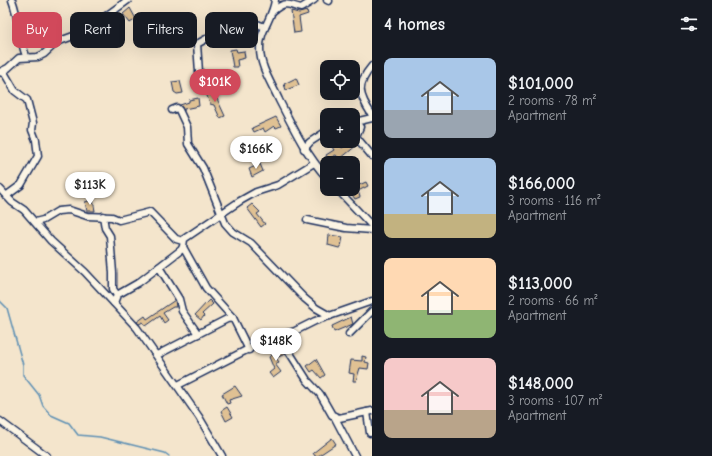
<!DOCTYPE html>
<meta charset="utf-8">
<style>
:root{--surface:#171b24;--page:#242831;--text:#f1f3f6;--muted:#9ea1a6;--accent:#d1495b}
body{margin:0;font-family:"Comic Neue",sans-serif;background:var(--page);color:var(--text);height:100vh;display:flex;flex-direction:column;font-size:15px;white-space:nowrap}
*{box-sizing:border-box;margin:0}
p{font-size:13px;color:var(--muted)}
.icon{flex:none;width:22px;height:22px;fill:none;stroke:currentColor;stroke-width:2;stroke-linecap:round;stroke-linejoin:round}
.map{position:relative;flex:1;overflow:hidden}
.panel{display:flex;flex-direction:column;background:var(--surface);width:340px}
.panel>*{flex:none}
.banner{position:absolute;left:12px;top:12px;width:300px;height:36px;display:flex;gap:8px}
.tools{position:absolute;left:320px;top:60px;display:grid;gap:8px}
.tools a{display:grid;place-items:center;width:40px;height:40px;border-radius:8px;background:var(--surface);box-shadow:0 4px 16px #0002;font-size:20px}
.price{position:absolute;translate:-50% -34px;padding:0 9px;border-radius:14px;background:#fff;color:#222;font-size:13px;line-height:26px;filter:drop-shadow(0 1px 2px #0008)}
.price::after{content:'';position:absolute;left:50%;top:24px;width:12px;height:9px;margin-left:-6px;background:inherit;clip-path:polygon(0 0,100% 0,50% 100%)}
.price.active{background:var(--accent);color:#fff}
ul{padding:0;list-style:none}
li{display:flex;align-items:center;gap:12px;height:100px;padding:0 12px}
li span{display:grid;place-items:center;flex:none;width:112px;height:80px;border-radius:8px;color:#555}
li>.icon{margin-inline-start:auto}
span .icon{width:48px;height:48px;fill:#fffc;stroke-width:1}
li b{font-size:17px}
h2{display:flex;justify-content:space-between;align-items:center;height:48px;padding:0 12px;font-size:17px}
.chip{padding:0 14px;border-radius:8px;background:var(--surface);box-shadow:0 4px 16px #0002;font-size:14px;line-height:36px}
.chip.active{background:var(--accent);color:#fff}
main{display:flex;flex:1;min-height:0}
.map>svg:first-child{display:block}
</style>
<main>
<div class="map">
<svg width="372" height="456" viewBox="0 0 372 456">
<rect width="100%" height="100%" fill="#f4e5cc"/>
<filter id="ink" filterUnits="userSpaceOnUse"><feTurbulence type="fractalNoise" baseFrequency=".025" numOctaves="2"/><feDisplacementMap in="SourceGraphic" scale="8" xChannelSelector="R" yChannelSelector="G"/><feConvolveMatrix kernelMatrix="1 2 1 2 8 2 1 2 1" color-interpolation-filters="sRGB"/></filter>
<g filter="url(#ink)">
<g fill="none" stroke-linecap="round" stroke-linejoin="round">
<!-- stream -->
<polyline stroke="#5f90b4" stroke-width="1.5" points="0,301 7,308 23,365 23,375 39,395 43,406 51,415 69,423 78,435 100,437 165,453 169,456"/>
</g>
<!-- building -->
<g fill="#e0c193" stroke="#1b2f5e">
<polygon points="130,8 136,19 130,23 123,14"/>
<polygon points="291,11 299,13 307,11 308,14 299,17 301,32 294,33"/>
<polygon points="236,49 237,52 244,51 245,58 237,60 238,67 233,67 230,50"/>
<polygon points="296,78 299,85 286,90 284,84"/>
<polygon points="180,81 183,93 177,94 174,92 172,82"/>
<polygon points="213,90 225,116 220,118 214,105 210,104 206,93"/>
<polygon points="198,98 199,106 184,109 184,111 180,105 189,102 189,100"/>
<polygon points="276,117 281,126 276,128 274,126 265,132 263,128 254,132 252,128"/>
<polygon points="353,140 357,145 340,159 336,155 328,159 326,155 334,150 328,141 337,141 342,148"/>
<polygon points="260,164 263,171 252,177 249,169"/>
<polygon points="353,181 357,186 366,182 368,186 358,191 360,197 355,199 348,189 353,189"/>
<polygon points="93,200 95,211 87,211 85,202"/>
<polygon points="252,204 260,212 257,214 265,224 261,227 247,208"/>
<polygon points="329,235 343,237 341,247 339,248 328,245"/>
<polygon points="175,300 176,307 173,307 163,313 168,320 164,323 160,316 146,326 143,322 139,324 137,322 145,316 147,319"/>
<polygon points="209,300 213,304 202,314 204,316 201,320 195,315"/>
<polygon points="351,317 353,324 334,332 332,326"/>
<polygon points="279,346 285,354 276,358 279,362 275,364 281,372 273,378 269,373 274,369 269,357 277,352 275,349"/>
<polygon points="362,356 366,357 365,362 369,363 368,369 360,368 356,381 353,381 354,374 349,373 351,360 362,361"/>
<polygon points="316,359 325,375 321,378 314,370 311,372 307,366"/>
<polygon points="235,386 242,396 229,400 230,403 227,404 222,394"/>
<polygon points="227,407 233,417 226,421 221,411"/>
<polygon points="332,438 336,444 318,456 315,456 313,453"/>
</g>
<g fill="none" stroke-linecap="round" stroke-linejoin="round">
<defs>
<g id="minor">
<path d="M12,0C19,18 19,38 26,56"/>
<path d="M275,0C273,18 259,31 260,49C260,67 272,84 279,100C294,129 305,153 327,178"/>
<polyline points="327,0 329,1"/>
<path d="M273,11C287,0 287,5 301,8L314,0"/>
<path d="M372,66C356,85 358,94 372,115"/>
<polyline points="0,72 8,68 19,58 38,57 44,54 57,42 76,35 98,22 128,0"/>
<polyline points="0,72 5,74 15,91 27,100 33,123 32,130 36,140 38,156 21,185 6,196"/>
<polyline points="199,72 197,44 206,39 243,30 257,24 265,27"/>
<polyline points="172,110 177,108 179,110 187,127 188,144 203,168 225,223 233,232 251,243 304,298 316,308 330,316"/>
<polyline points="355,122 360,127 356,136 357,138 372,156"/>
<polyline points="355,122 372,118"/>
<polyline points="304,149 310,142 327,131"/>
<polyline points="0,189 12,202 24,210 51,241 85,272 137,328 199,417 222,456"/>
<polyline points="337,189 372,226"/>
<polyline points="103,216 105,228 110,236 113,273 113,289 117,295"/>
<polyline points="307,220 346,228 372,230"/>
<polyline points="35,222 43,220 58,211 69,210 87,216 112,217 119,220 150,212 176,239 183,241"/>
<polyline points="183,247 206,288 233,318 249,350"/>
<polyline points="159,267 179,299 182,311 198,334"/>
<polyline points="114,303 117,295 138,283 181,250 183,247 184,239 240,201 256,192 278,185 314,163"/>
<polyline points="349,334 372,311"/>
<polyline points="279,336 307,380 320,394 332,415 339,418 372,411"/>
<polyline points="157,355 227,319 233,318"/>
<polyline points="178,385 272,337 293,332 315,321 372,301"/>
<polyline points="367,412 370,433"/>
<polyline points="334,416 355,456"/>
<polyline points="0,421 47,456"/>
</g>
</defs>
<!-- minor casing -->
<use href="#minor" stroke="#1b2f5e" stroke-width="9"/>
<!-- minor -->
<use href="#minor" stroke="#fcf5e5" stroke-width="6"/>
</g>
</g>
</svg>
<div class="tools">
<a><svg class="icon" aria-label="locate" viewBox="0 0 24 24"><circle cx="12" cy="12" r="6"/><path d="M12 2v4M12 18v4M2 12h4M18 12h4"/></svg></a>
<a>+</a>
<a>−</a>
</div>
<b class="price active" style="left:215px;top:103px">$101K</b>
<b class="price" style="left:256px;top:170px">$166K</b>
<b class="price" style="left:90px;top:206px">$113K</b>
<b class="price" style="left:276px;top:362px">$148K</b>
<div class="banner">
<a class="chip active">Buy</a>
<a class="chip">Rent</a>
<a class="chip">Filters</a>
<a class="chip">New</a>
</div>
</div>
<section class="panel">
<h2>4 homes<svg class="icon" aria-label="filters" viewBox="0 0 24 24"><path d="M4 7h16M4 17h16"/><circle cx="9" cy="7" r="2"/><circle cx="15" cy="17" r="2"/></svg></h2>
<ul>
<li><span style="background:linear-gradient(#a9c7e8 65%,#9aa5b1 0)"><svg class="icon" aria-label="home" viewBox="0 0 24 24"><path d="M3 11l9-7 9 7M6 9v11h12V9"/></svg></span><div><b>$101,000</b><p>2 rooms · 78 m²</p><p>Apartment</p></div></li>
<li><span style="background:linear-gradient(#a9c7e8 70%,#c2b280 0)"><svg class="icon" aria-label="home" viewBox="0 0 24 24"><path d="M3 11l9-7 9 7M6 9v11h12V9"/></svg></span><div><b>$166,000</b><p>3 rooms · 116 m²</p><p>Apartment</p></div></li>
<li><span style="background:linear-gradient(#ffd9b3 65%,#8fb573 0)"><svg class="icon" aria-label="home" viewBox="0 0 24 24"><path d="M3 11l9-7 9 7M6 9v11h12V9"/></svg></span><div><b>$113,000</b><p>2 rooms · 66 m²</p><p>Apartment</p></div></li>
<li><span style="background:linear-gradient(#f6c9c9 65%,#b9a48a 0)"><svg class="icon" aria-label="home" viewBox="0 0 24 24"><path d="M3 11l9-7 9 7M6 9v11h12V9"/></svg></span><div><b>$148,000</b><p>3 rooms · 107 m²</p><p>Apartment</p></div></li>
</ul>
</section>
</main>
